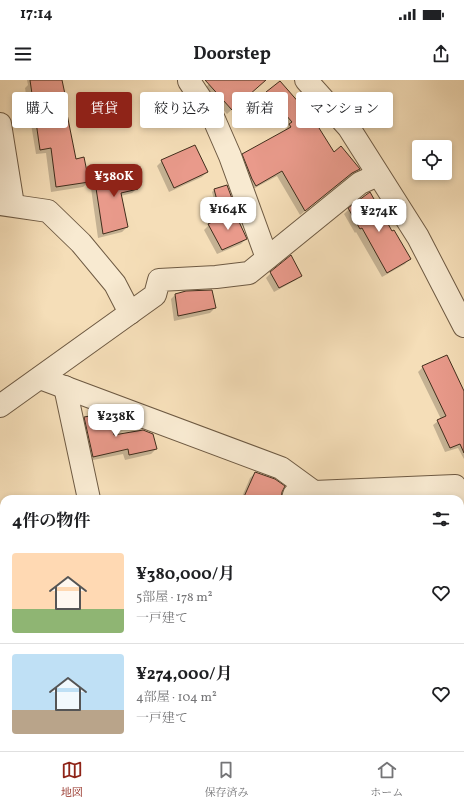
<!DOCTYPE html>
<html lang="ja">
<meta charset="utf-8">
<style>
:root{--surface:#fff;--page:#f6f6f6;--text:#202124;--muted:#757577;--line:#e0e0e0;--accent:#8f2418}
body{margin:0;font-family:Vollkorn,"Noto Serif JP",serif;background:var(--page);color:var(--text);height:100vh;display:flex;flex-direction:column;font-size:15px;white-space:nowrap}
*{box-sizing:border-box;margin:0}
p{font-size:13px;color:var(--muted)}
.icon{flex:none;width:22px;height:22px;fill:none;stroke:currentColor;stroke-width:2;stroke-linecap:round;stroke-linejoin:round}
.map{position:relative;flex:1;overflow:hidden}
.details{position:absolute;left:0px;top:415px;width:464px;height:256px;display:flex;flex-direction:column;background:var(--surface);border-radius:12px 12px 0 0;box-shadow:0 2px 6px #0003}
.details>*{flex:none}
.hud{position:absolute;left:12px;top:12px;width:440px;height:36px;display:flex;gap:8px}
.fabs{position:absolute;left:412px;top:60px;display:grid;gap:8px}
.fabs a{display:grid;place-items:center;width:40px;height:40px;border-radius:4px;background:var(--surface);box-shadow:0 2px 6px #0003;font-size:20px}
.price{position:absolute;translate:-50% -34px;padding:0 9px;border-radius:8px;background:#fff;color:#222;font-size:13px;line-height:26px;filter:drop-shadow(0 1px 2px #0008)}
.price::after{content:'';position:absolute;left:50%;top:24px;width:12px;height:9px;margin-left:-6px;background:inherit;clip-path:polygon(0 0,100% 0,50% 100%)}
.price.active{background:var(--accent);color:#fff}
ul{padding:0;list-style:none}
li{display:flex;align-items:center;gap:12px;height:100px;padding:0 12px}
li+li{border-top:1px solid var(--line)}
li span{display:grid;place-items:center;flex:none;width:112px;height:80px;border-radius:4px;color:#555}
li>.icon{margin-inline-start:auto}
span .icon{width:48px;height:48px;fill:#fffc;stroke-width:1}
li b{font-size:17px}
h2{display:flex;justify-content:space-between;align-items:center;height:48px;padding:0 12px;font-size:17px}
.chip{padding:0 14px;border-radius:4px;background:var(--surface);box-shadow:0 2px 6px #0003;font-size:14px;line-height:36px}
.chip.active{background:var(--accent);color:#fff}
.status{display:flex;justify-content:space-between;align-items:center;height:28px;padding:0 20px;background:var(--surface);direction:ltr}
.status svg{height:11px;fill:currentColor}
header{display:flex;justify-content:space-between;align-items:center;height:52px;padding:0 12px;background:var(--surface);font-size:18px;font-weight:700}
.tabs{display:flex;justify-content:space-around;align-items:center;height:56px;border-top:1px solid var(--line);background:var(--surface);font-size:11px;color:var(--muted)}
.tabs a{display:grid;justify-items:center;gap:2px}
.tabs .active{color:var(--accent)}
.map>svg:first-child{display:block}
</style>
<div class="status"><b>17:14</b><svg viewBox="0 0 49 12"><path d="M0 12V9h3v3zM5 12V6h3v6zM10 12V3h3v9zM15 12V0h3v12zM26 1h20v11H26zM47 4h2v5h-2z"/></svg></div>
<header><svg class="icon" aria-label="menu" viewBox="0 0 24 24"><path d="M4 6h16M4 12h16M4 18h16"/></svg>Doorstep<svg class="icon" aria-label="share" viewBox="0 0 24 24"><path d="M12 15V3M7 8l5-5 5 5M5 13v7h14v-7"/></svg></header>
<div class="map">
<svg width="464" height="671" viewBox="0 0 464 671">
<rect width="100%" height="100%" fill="#f5deb8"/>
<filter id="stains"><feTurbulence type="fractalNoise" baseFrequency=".005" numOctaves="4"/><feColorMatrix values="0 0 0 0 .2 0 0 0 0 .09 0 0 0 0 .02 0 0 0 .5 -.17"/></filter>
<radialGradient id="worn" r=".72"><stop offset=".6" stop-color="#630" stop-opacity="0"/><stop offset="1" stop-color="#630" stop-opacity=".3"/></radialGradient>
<!-- shadow -->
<g fill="#0003">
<polygon points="27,0 61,0 63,20 75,80 88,102 83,107 51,112 46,73 36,74 25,8 28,5"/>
<polygon points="213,0 251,0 252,11 227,34 204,9"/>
<polygon points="267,13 307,34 334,74 359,89 300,135 277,96 251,110 238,80 243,75 286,51 285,49 288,47 262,18"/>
<polygon points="162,81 207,92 202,97 169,112 157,86"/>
<polygon points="95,96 137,108 132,113 121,116 127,147 122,152 98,158 90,101"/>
<polygon points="227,106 233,124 231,126 217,130 212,112 214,110"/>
<polygon points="349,129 391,152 409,179 405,184 382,197 356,152 355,153 344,134"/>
<polygon points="209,145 246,159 241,164 217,174 204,150"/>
<polygon points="271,193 301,195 296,200 274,212 266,198"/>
<polygon points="176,214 215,228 210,233 174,241 171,219"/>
<polygon points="423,287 464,314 464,379 458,368 445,372 433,345 441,339 418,292"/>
<polygon points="85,338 113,356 156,369 151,374 125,380 123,374 88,381 80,343"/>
<polygon points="255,393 280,416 280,419 241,419 250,398"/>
<polygon points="464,553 464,613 460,613 460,554"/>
<polygon points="4,571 4,619 0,620 0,572"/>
<polygon points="460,619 464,633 464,648 460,650"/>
<polygon points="0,659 2,670 19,667 37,667 38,671 0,671"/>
<polygon points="94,667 129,667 129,671 95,671"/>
<polygon points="181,667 213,667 214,671 182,671"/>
<polygon points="344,667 367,667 363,671 345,671"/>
</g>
<!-- building -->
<g fill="#e99a8b" stroke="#412e1c">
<polygon points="30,0 62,0 66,19 64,19 76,79 84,77 89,102 56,107 51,68 40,70"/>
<polygon points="205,0 266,0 232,30"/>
<polygon points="280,1 308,33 309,32 334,72 341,66 360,89 352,93 305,131 282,91 256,106 252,99 242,74 291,47 289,44 292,42 266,12"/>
<polygon points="195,65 208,92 174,108 161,80"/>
<polygon points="134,88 138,109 121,113 128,147 103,154 94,95"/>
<polygon points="227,105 234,124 219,128 214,109"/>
<polygon points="370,112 392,151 394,150 411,179 387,193 362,148 360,149 348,128"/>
<polygon points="234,131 247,159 222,170 208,144"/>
<polygon points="291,175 302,196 279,208 270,192"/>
<polygon points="212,210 216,228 178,236 175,214 186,211"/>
<polygon points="447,275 464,311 464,373 460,364 450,368 437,340 446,336 422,286"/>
<polygon points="102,334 108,337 114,355 143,350 153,354 157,369 129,375 128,369 93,377 84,337"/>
<polygon points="255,392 275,399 285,406 282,412 281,419 243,419"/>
</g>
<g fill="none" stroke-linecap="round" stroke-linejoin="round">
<defs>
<g id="minor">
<polyline points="190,0 189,1 213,37 230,76 267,178"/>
<polyline points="306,0 349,48 418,157 464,246"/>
<polyline points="0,44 13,125"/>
<polyline points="0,124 48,131 81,163 115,204 130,233"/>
<polyline points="40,298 281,388 314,412"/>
<polyline points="65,307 89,419"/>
<polyline points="0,326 155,215 159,200 216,197 249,193 360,103 378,95"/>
<polyline points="293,419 294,415 314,412 455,406 464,424"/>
<polyline points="142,667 143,671"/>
<polyline points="337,667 338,671"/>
<polyline points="457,671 464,670"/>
</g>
</defs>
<!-- minor casing -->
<use href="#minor" stroke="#6e5a43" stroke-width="24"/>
<!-- minor -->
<use href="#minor" stroke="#f8ead1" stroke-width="22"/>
</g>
<rect width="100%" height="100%" filter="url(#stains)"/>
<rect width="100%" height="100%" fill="url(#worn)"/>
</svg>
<div class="fabs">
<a><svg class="icon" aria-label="locate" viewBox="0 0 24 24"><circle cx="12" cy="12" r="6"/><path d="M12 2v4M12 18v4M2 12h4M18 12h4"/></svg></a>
</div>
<b class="price active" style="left:114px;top:118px">¥380K</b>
<b class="price" style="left:228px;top:151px">¥164K</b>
<b class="price" style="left:379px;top:153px">¥274K</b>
<b class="price" style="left:116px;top:358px">¥238K</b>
<div class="hud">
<a class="chip">購入</a>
<a class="chip active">賃貸</a>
<a class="chip">絞り込み</a>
<a class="chip">新着</a>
<a class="chip">マンション</a>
</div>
<section class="details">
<h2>4件の物件<svg class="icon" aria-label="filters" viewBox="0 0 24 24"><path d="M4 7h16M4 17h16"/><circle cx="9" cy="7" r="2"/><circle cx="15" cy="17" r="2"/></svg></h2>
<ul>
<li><span style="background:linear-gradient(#ffd9b3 70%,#8fb573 0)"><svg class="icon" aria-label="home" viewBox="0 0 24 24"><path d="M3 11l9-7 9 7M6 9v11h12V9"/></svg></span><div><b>¥380,000/月</b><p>5部屋 · 178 m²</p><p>一戸建て</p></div><svg class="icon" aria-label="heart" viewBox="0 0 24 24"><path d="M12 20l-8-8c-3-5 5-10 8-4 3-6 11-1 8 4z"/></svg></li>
<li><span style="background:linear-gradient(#bfe0f5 70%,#b9a48a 0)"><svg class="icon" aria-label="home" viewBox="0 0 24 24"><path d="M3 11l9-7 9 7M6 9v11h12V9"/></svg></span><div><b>¥274,000/月</b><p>4部屋 · 104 m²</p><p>一戸建て</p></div><svg class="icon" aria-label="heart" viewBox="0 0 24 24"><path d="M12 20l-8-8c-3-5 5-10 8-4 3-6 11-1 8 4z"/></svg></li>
</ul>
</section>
</div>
<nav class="tabs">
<a class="active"><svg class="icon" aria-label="map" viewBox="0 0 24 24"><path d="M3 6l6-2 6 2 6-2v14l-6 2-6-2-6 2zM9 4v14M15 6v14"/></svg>地図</a>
<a><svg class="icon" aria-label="saved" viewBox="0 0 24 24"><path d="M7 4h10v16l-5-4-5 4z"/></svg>保存済み</a>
<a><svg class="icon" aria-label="home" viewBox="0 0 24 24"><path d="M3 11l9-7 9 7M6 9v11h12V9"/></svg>ホーム</a>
</nav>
